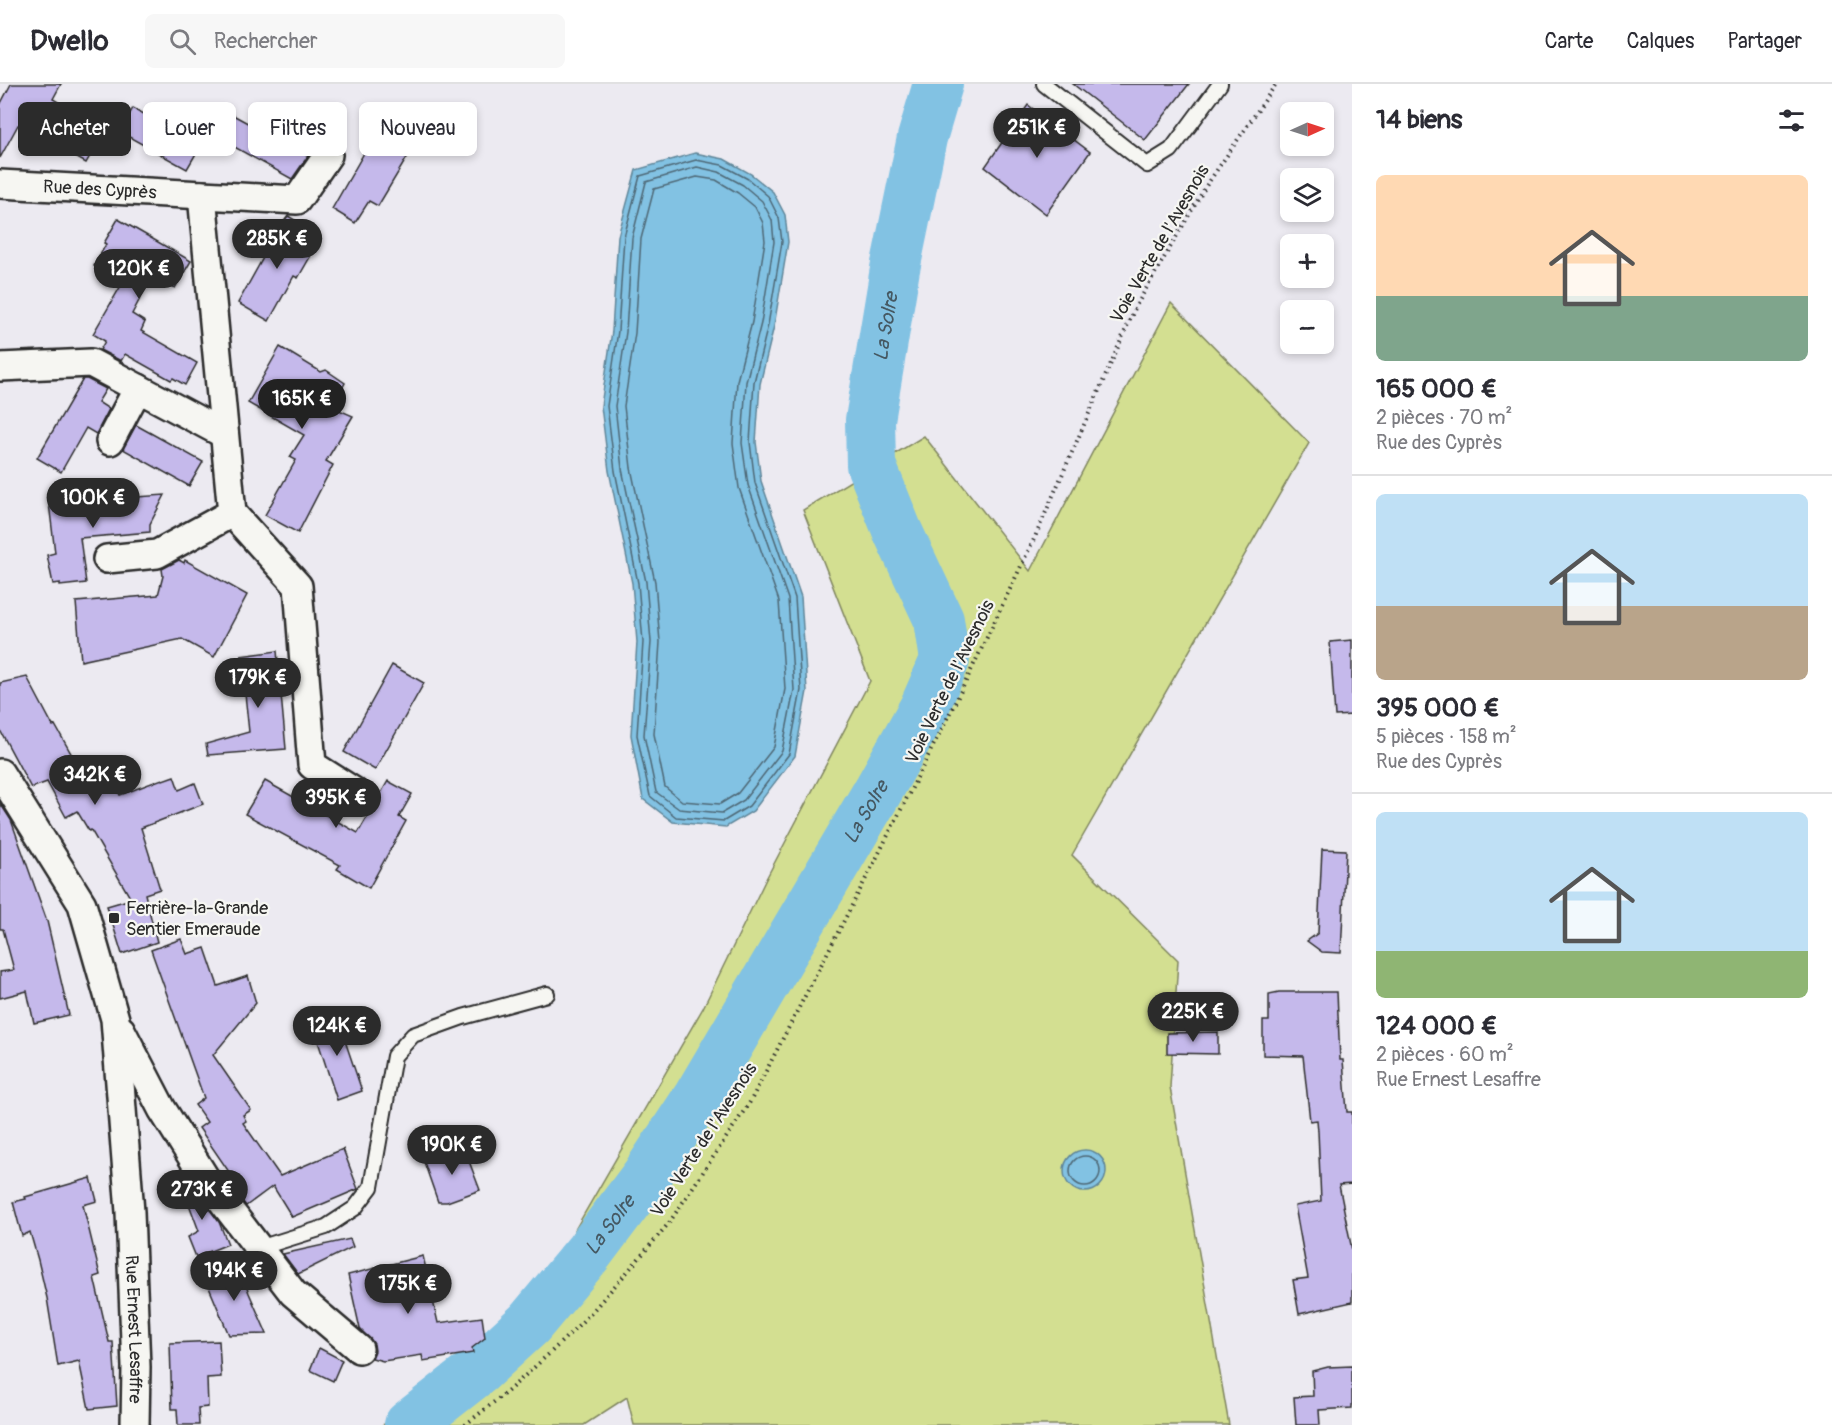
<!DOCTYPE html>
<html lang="fr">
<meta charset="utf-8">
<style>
:root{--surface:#fff;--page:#f7f7f7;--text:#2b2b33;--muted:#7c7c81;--line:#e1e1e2;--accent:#2b2b2b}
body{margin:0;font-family:Pangolin,sans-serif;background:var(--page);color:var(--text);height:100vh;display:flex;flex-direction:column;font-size:22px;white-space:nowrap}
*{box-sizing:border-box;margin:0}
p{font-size:20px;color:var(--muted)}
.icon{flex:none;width:33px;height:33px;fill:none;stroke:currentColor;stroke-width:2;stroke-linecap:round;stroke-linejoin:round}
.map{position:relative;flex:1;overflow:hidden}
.sheet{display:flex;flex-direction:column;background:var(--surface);width:480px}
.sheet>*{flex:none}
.hud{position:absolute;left:18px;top:18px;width:570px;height:54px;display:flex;gap:12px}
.needle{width:39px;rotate:87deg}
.fabs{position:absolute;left:1280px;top:18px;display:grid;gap:12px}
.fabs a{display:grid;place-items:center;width:54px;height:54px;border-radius:9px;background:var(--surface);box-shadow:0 3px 9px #0003;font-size:30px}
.price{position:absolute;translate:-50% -51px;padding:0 14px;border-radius:21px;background:var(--accent);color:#fff;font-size:20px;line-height:39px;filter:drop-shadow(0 2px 3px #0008)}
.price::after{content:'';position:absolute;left:50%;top:36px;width:18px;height:14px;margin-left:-9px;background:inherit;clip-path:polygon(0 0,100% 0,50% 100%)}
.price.selected{background:#222;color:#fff}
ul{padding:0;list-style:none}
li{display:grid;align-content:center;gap:12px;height:318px;padding:0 24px}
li+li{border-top:2px solid var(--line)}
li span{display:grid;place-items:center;height:186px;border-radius:9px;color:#555}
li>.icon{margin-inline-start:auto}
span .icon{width:108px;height:108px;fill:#fffc;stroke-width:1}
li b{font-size:26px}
h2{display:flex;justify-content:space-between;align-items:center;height:72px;padding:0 24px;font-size:26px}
.tag{padding:0 21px;border-radius:9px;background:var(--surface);box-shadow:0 3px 9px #0003;font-size:21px;line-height:54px}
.tag.selected{background:var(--accent);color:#fff}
header{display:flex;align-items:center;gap:36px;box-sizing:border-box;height:84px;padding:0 30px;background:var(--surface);border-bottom:2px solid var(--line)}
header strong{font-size:28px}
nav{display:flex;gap:33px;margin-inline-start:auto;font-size:21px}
.search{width:420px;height:54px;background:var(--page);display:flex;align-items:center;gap:15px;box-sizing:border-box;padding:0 21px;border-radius:9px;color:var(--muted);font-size:22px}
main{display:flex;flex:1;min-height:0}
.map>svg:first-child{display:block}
</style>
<header>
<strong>Dwello</strong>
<div class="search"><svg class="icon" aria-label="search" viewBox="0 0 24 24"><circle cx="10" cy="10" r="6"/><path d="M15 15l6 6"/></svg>Rechercher</div>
<nav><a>Carte</a><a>Calques</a><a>Partager</a></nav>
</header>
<main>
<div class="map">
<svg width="1352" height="1341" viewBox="0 0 1352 1341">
<rect width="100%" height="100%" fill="#eceaf1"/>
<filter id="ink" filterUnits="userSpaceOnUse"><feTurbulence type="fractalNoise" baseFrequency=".0167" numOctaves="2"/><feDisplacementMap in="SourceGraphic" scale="12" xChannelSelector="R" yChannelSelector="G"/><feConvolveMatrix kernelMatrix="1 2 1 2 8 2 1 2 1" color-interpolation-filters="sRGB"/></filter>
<g filter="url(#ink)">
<!-- green -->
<polygon fill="#d3df91" stroke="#7f855e" stroke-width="1.5" points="1171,219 1309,359 1072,771 1178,876 1170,1003 1229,1341 634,1341 627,1313 584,1341 382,1341 439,1318 565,1163 703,924 766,795 870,597 803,426 924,352 1030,487"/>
<!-- water -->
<g fill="#82c2e3" stroke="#5f8699" stroke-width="1.5">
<polygon points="695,69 724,75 751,90 773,108 785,131 788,158 774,242 760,300 756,358 761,397 801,513 807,607 795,672 753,727 726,743 673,738 643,715 631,651 637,558 632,499 609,387 601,322 612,247 618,152 636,86"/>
<circle cx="1085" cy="1087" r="21"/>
</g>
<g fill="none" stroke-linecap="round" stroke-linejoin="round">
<!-- shore -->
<g stroke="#4e6775" stroke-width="1.5">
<polygon points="696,76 722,81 748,95 768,112 779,134 782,158 768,241 754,298 750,358 755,399 795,514 801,606 789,670 749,722 724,737 676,733 650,712 637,651 643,558 638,499 615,387 607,322 618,247 624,153 640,92"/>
<polygon points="697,83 719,88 743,101 762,117 772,136 774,158 761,239 746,298 742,359 748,401 788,515 794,606 782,667 744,716 722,729 679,725 656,708 644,651 651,558 646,498 622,385 615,322 626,248 632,154 646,98"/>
<polygon points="697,93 716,96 738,109 755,123 763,139 765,157 752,238 737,297 733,359 739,404 779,517 785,605 774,663 738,709 720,720 682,717 665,703 654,650 660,558 655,498 631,384 624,322 635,249 641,155 654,105"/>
<circle cx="1085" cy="1087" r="15"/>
</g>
<!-- river -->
<path stroke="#82c2e3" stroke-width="50" id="s1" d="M409,1341L479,1286L529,1240L589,1168L646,1092L698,1013L879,705L924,624L945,576L939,536L897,446L871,381L870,336L895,185L922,54L938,0"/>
</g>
<!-- building -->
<g fill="#c5b9eb" stroke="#2b2b2b" stroke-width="1.5">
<polygon points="11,0 61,0 53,15 79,30 73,41 99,56 86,79 18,41 0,74 0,21"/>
<polygon points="1073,0 1189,0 1145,56"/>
<polygon points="1028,21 1090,68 1046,130 985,83"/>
<polygon points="133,24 201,61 187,85 120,48"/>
<polygon points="233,31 308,72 292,95 220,55"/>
<polygon points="380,41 403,54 397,65 408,72 378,122 369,117 355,139 332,125"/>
<polygon points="288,132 310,145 298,166 310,173 298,194 294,192 269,237 238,219 280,143"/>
<polygon points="118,135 191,177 175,204 152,192 132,230 145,238 141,247 197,279 185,301 173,294 171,296 125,270 121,277 100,266 105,257 93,250 123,198 94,182 106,160 104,159"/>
<polygon points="280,263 321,288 326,286 345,299 332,323 353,332 326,377 333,381 298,449 265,431 296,376 290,373 304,351 248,319"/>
<polygon points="83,295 87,295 106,305 98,318 109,325 96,350 86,344 61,388 37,374"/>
<polygon points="136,341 203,378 189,402 123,365"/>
<polygon points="165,411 150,440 150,448 80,454 86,499 60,502 60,499 53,500 47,471 55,469 49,419"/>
<polygon points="179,476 184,479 185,476 247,511 214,573 182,555 81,577 76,518 158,511 163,492 162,485"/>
<polygon points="1352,556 1352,631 1335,632 1330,558"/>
<polygon points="277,567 286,665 208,671 206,660 249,648 241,572"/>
<polygon points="392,581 424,599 375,686 344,668"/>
<polygon points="27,593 53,642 55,641 91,705 113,696 120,711 162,695 163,696 174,692 179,706 195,699 203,720 141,744 160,805 145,810 157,858 122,870 107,822 131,815 91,746 89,747 77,727 66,733 47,698 31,704 0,646 0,599"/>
<polygon points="265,697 358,749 388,697 412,710 399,733 406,737 369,804 337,785 340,781 245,730"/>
<polygon points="0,719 11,736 47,837 69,931 34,939 27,907 0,914 0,888 14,886 3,845 0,845"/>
<polygon points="1322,765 1346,766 1341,869 1322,868 1307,857 1318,849"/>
<polygon points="181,855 187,870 205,864 218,902 248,892 256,919 213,971 251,1026 243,1031 246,1037 243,1039 280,1092 343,1065 358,1105 292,1133 273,1102 246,1122 229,1100 236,1098 199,1044 207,1038 195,1021 204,1014 151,866"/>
<polygon points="1279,908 1337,908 1340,976 1343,976 1347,1028 1352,1028 1352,1100 1339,1101 1352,1166 1352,1218 1299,1230 1293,1196 1308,1194 1295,1122 1321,1117 1318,1047 1317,1036 1310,1037 1303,972 1263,971 1263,937 1269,937 1269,910"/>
<polygon points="336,930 362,1007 337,1016 312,939"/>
<polygon points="1218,948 1218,970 1167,969 1167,949"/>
<polygon points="464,1064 480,1106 447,1118 438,1118 424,1078"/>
<polygon points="182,1086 219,1138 228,1160 196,1173 188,1153 199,1147 177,1088"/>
<polygon points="91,1094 97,1117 83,1121 100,1191 94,1193 109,1258 113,1258 117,1322 89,1325 79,1277 58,1282 47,1214 38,1176 30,1148 22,1152 13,1118 26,1115 25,1113"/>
<polygon points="350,1155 353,1163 298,1190 283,1170"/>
<polygon points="423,1172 438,1239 482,1233 485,1254 472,1264 473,1269 454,1272 423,1277 422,1271 383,1277 372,1274 375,1267 374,1260 360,1245 348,1191"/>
<polygon points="239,1181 249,1209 267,1250 229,1251 203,1189"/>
<polygon points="219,1257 221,1293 207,1294 208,1323 198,1324 199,1341 178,1341 177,1325 172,1325 170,1259"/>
<polygon points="319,1264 342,1276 333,1297 310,1286"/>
<polygon points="1352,1282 1352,1324 1319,1326 1320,1341 1296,1341 1294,1313 1313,1312 1312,1287 1328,1283"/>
</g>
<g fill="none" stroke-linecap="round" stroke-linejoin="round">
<defs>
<g id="lane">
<polyline points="1044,0 1147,81 1171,66 1220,0"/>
<polyline points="259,1164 326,1143 355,1124 371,1103 394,972 413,951 463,933 547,910"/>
</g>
<g id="street">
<path id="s2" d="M0,100L297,116L328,71"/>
<polyline points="202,111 232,429 298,502 312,681 353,707"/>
<polyline points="0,283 91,279 224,350"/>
<polyline points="110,357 138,304"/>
<polyline points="107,475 157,470 232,429"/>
<path id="s3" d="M0,689L82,820L115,935L130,1128L136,1283L135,1341"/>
<polyline points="121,946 162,1025 207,1097 293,1209 359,1265"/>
</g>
</defs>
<!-- lane casing -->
<use href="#lane" stroke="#2b2b2b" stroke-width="18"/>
<!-- street casing -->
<use href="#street" stroke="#2b2b2b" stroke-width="32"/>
<!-- path -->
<polyline stroke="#2b2b2b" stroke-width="4" stroke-dasharray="1.5 4.5" stroke-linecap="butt" points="465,1341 508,1307 550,1269 589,1231 629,1186 669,1139 750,1018 875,777 966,597 1035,453 1136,222 1206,102 1276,0"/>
<!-- lane -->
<use href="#lane" stroke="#f6f6f2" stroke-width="14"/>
<!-- street -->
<use href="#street" stroke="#f6f6f2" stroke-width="27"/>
</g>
</g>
<!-- markers -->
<rect fill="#2b2b2b" stroke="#f6f6f2" stroke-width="2" x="108" y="828" width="12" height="12" rx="3"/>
<g text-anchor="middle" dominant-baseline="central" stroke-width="4.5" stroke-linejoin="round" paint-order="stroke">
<!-- street labels -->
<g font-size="18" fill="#2b2b2b" stroke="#f6f6f2">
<text stroke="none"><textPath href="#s2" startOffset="100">Rue des Cyprès</textPath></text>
<text transform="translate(1160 160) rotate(-60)">Voie Verte de l'Avesnois</text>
<text transform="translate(950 598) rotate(-64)">Voie Verte de l'Avesnois</text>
<text transform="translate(704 1056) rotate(-57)">Voie Verte de l'Avesnois</text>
<text stroke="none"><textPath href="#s3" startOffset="585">Rue Ernest Lesaffre</textPath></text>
</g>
<!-- poi labels -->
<g font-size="18" fill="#2b2b2b" stroke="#f6f6f2" text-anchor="start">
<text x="126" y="824">Ferrière-la-Grande<tspan x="126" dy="21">Sentier Emeraude</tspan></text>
</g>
<!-- water labels -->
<g font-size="20" font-style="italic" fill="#455862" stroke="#f6f6f2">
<text stroke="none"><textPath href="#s1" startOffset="1292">La Solre</textPath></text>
<text stroke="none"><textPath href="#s1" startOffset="771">La Solre</textPath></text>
<text stroke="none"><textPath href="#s1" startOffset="285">La Solre</textPath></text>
</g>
</g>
</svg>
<div class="fabs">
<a><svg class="needle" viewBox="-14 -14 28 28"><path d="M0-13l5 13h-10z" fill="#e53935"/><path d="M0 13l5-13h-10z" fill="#7c7c81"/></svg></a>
<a><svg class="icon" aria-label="layers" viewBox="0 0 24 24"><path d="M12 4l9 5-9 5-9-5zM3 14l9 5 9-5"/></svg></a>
<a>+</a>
<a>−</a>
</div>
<b class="price" style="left:1037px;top:75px">251K €</b>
<b class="price" style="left:277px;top:186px">285K €</b>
<b class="price" style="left:139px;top:216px">120K €</b>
<b class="price selected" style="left:302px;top:346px">165K €</b>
<b class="price" style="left:93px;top:445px">100K €</b>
<b class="price" style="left:258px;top:625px">179K €</b>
<b class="price" style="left:95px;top:722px">342K €</b>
<b class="price" style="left:336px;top:745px">395K €</b>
<b class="price" style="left:1193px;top:959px">225K €</b>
<b class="price" style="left:337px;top:973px">124K €</b>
<b class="price" style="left:452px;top:1092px">190K €</b>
<b class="price" style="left:202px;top:1137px">273K €</b>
<b class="price" style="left:234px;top:1218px">194K €</b>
<b class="price" style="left:408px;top:1231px">175K €</b>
<div class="hud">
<a class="tag selected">Acheter</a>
<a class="tag">Louer</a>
<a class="tag">Filtres</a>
<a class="tag">Nouveau</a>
</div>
</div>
<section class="sheet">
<h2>14 biens<svg class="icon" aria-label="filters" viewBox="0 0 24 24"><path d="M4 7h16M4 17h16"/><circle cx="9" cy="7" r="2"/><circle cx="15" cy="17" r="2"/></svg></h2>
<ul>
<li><span style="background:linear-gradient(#ffd9b3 65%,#7fa58c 0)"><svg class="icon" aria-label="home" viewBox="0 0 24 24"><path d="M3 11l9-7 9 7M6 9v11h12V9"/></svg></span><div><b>165 000 €</b><p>2 pièces · 70 m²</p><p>Rue des Cyprès</p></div></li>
<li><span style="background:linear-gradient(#bfe0f5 60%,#b9a48a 0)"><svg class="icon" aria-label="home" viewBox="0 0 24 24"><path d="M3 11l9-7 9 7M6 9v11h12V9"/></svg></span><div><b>395 000 €</b><p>5 pièces · 158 m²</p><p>Rue des Cyprès</p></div></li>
<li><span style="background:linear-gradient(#bfe0f5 75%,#8fb573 0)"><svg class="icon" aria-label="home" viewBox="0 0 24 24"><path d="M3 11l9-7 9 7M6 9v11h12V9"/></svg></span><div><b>124 000 €</b><p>2 pièces · 60 m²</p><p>Rue Ernest Lesaffre</p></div></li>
</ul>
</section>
</main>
